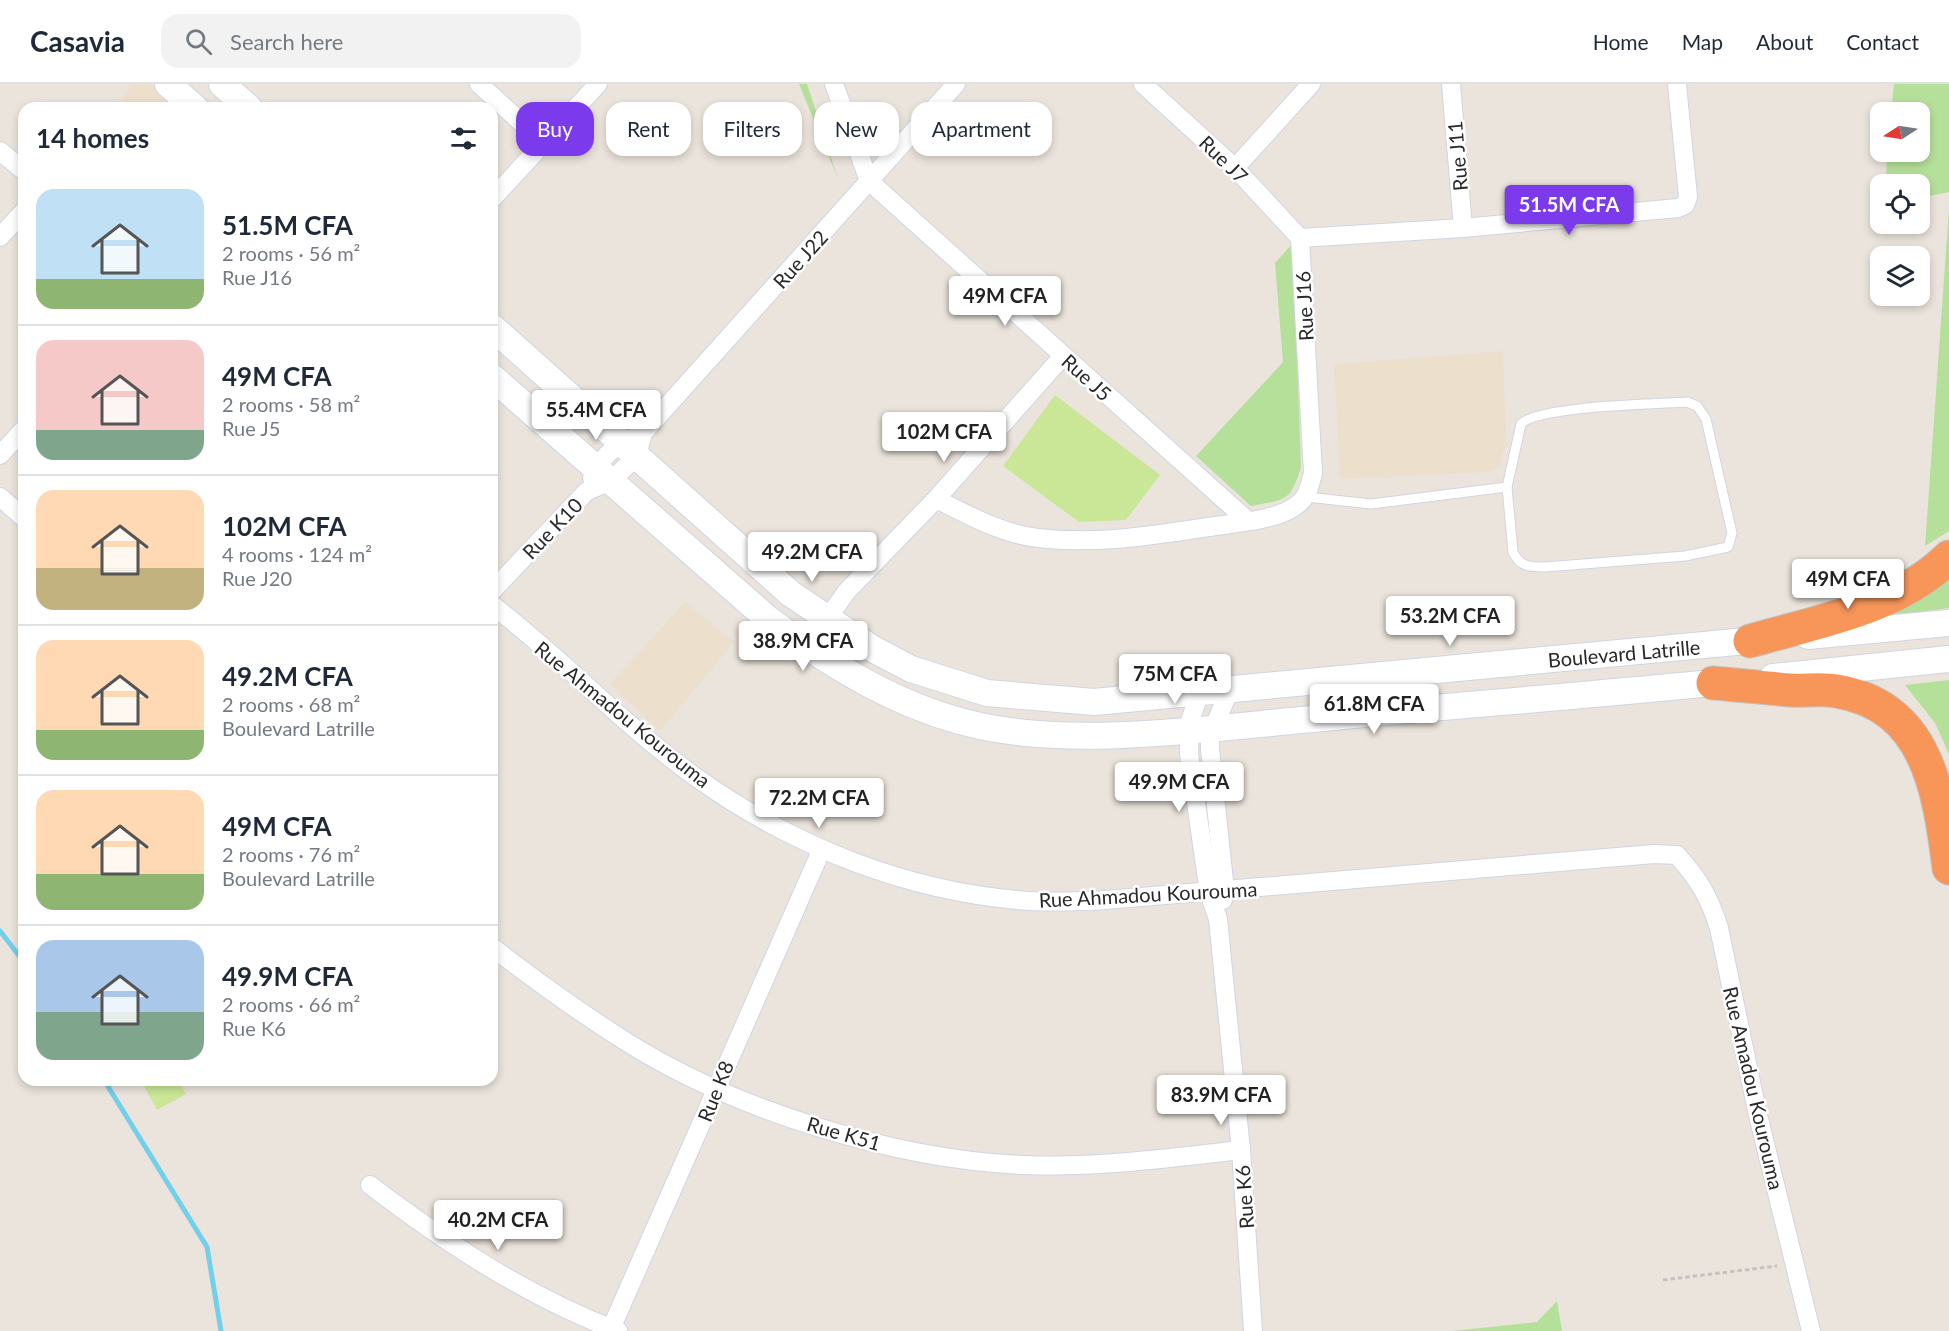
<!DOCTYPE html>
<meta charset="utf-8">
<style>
:root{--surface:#fff;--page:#f2f2f3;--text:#1f2937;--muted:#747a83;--line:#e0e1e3;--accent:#7c3aed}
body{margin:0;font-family:Lato,sans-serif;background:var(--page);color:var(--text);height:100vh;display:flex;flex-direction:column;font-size:22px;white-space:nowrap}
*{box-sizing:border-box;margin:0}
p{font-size:20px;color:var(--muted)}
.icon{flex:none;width:33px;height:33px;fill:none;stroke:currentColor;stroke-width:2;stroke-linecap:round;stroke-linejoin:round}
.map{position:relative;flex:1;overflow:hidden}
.details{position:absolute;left:18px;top:18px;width:480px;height:984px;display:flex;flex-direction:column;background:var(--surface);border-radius:18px;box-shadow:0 3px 9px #0003}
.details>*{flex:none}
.hud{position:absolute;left:516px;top:18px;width:570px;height:54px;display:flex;gap:12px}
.needle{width:39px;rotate:258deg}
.controls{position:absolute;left:1870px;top:18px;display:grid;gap:12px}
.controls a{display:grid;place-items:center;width:60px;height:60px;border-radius:12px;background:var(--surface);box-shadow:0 3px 9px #0003;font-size:30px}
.price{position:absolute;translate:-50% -51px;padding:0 14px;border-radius:6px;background:#fff;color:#222;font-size:20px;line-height:39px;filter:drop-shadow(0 2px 3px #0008)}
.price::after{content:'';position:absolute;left:50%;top:36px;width:18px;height:14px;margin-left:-9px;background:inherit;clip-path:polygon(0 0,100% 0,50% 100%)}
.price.on{background:var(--accent);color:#fff}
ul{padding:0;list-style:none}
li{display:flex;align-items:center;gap:18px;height:150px;padding:0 18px}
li+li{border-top:2px solid var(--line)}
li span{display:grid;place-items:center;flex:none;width:168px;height:120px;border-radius:18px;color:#555}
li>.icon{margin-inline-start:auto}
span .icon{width:72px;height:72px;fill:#fffc;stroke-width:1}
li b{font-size:26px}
h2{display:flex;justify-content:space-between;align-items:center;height:72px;padding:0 18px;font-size:26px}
.chip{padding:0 21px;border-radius:18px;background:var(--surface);box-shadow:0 3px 9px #0003;font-size:21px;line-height:54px}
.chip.on{background:var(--accent);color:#fff}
header{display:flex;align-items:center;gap:36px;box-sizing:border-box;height:84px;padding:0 30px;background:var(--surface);border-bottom:2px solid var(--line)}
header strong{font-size:28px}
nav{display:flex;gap:33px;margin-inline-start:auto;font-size:21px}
.search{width:420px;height:54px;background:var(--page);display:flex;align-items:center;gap:15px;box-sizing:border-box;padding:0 21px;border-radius:18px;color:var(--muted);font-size:22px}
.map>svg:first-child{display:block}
</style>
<header>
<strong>Casavia</strong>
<div class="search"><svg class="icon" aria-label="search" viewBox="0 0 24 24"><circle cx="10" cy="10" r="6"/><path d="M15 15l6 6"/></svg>Search here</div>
<nav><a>Home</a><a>Map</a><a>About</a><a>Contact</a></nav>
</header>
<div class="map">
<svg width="1949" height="1247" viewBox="0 0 1949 1247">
<rect width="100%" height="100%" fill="#ebe4dc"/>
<!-- education -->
<g fill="#ece0cc">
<polygon points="133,0 149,0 177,24 113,24"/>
<polygon points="1503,267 1506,358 1499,383 1490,388 1340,395 1334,280"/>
<polygon points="685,518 734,558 660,647 610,600"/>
</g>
<!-- green -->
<g fill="#b5e09a">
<polygon points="799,0 807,0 838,95"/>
<polygon points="1894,0 1949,0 1949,108 1920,114 1920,100 1886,100 1887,68 1920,68 1920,28 1891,28"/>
<polygon points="1949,125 1949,447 1925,462"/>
<path d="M1293,159L1301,383C1290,419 1286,415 1251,422L1196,372L1283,278L1275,179Z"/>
<polygon points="1949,489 1949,524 1871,534"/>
<polygon points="1949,596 1949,670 1935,639 1905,601"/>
<polygon points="1557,1217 1562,1247 1452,1247 1537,1238"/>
</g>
<!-- pitch -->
<g fill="#c9e796">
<polygon points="1055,311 1160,391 1126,436 1079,438 1003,382"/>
<polygon points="141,996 178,996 186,1010 157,1026"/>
</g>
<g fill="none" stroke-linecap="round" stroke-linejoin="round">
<!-- stream -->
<g stroke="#72d0ea" stroke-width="5">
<polyline points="0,847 24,878"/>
<polyline points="104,996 207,1163 221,1247"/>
</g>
<defs>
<g id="lane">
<path d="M1687,318L1697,322L1706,335L1732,449L1728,463L1685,472L1545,483C1530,483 1520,483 1513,468L1507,403L1521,340C1537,322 1657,320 1687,318Z"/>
<polyline points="1307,413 1371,420 1507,403"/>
</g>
<g id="street">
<polyline points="479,0 544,59"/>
<polyline points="834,0 869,97 1248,437"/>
<polyline points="1143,0 1235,84 1300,154"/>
<polyline points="1451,0 1463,144"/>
<polyline points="0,67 24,87"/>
<polyline points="1235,84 1311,0"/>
<polyline points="492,115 598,0"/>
<polyline points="0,153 24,127"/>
<polyline points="1300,154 1463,144 1678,124 1685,121 1688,113 1677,0"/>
<polyline points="0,371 24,345"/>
<path d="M592,394C598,377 615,360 632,354"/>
<polyline points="0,413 24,434"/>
<path d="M936,415C969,431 1001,450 1038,454C1097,461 1156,451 1215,442C1237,439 1275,436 1294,423C1308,414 1309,404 1313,389L1300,154"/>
<polyline points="492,507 587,407 611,397 637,372 643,349 651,340 956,0"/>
<path d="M492,521C563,575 624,642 697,694C794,763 910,809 1030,817C1051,818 1072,817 1093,817L1654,770L1677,771C1699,796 1709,812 1719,844L1757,1027L1811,1247"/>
<polyline points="827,535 847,507 936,415 1063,272"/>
<polyline points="1200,608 1190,637 1189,670 1209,809 1218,835 1241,1066 1253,1247"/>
<polyline points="1223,816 1225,807 1210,665 1210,652 1230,605"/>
<path d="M492,863C535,896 579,928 625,957C734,1026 896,1076 1024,1081C1097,1084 1169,1074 1241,1066"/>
<path d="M370,1101C446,1159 528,1213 618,1247"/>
<polyline points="610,1247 821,767"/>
</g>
<g id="secondary">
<polyline points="168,0 195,24"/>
<polyline points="222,0 249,24"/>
<polyline points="492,243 791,510 873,565 911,585 987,609 1094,618 1768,555"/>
<path d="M492,293L768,535C832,582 901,625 980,642C1083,664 1218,643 1323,634C1459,621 1595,611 1731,597"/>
<polyline points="1808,552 1949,539"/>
<polyline points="1773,593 1949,575"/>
</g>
<g id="highway">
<path d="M1750,557C1819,537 1896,525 1949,473"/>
<path d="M1713,599C1739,601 1765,604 1790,606C1805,607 1822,604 1836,607C1928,622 1939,707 1949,784"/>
</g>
</defs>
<!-- lane casing -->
<use href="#lane" stroke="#d1d5e2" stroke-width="11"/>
<!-- street casing -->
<use href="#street" stroke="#d1d5e2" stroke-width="20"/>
<!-- secondary casing -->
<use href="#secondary" stroke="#d1d5e2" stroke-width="28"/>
<!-- highway casing -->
<use href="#highway" stroke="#c3c3c3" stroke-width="35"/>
<!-- path -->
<polyline stroke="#c3c3c3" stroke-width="3" stroke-dasharray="4.5 3" stroke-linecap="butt" points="1663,1196 1777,1182"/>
<!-- lane -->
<use href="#lane" stroke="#fff" stroke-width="9"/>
<!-- street -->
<use href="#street" stroke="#fff" stroke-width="18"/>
<!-- secondary -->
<use href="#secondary" stroke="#fff" stroke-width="26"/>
<!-- highway -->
<use href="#highway" stroke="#f8965a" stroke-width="33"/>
</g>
<g text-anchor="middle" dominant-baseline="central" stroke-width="5" stroke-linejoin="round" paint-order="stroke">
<!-- street labels -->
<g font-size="20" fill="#292929" stroke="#fff">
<text transform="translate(1457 72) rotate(-95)">Rue J11</text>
<text transform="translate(1224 75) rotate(44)">Rue J7</text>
<text transform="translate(800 175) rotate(-48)">Rue J22</text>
<text transform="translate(1304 222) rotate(-93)">Rue J16</text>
<text transform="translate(1087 293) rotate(42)">Rue J5</text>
<text transform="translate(552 444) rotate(-46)">Rue K10</text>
<text transform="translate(1624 569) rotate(-5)">Boulevard Latrille</text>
<text transform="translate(623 630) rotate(39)">Rue Ahmadou Kourouma</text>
<text transform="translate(1148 810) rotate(-3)">Rue Ahmadou Kourouma</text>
<text transform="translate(1754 1004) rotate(77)">Rue Amadou Kourouma</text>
<text transform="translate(715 1007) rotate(-68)">Rue K8</text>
<text transform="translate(844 1049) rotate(16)">Rue K51</text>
<text transform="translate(1244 1113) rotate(-94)">Rue K6</text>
</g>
</g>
</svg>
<div class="controls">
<a><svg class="needle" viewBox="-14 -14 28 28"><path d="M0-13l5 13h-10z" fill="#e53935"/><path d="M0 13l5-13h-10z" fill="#747a83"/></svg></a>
<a><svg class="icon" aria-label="locate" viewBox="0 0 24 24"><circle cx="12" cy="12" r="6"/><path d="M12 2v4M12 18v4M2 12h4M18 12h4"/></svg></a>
<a><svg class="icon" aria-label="layers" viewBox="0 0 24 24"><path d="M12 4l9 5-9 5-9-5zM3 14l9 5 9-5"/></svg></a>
</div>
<b class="price on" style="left:1569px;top:152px">51.5M CFA</b>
<b class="price" style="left:1005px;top:243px">49M CFA</b>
<b class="price" style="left:596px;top:357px">55.4M CFA</b>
<b class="price" style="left:944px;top:379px">102M CFA</b>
<b class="price" style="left:812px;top:499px">49.2M CFA</b>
<b class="price" style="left:1848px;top:526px">49M CFA</b>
<b class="price" style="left:1450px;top:563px">53.2M CFA</b>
<b class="price" style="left:803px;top:588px">38.9M CFA</b>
<b class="price" style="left:1175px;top:621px">75M CFA</b>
<b class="price" style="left:1374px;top:651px">61.8M CFA</b>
<b class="price" style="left:1179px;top:729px">49.9M CFA</b>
<b class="price" style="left:819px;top:745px">72.2M CFA</b>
<b class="price" style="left:1221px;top:1042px">83.9M CFA</b>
<b class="price" style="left:498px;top:1167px">40.2M CFA</b>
<div class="hud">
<a class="chip on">Buy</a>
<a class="chip">Rent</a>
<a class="chip">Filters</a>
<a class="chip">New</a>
<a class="chip">Apartment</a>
</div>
<section class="details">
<h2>14 homes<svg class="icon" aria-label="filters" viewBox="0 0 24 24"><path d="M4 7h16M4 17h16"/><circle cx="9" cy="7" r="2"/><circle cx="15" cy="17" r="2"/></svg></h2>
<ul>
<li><span style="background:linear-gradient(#bfe0f5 75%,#8fb573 0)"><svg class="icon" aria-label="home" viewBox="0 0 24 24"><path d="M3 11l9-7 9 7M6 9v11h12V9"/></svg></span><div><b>51.5M CFA</b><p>2 rooms · 56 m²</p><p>Rue J16</p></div></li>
<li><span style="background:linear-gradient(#f6c9c9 75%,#7fa58c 0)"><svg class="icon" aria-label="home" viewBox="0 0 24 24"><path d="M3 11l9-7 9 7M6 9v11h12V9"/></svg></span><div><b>49M CFA</b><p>2 rooms · 58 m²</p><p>Rue J5</p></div></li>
<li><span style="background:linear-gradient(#ffd9b3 65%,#c2b280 0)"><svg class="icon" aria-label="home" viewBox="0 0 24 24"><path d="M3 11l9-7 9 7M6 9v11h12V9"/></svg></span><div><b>102M CFA</b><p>4 rooms · 124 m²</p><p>Rue J20</p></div></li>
<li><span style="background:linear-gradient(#ffd9b3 75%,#8fb573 0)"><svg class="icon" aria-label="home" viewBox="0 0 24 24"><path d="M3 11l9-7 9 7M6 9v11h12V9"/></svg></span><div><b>49.2M CFA</b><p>2 rooms · 68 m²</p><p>Boulevard Latrille</p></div></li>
<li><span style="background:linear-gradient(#ffd9b3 70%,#8fb573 0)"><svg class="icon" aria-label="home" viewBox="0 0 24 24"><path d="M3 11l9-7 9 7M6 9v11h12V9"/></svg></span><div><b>49M CFA</b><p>2 rooms · 76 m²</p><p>Boulevard Latrille</p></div></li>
<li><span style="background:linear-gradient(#a9c7e8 60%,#7fa58c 0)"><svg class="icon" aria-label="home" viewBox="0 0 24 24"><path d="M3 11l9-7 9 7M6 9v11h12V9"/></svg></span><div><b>49.9M CFA</b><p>2 rooms · 66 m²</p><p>Rue K6</p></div></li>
</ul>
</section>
</div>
